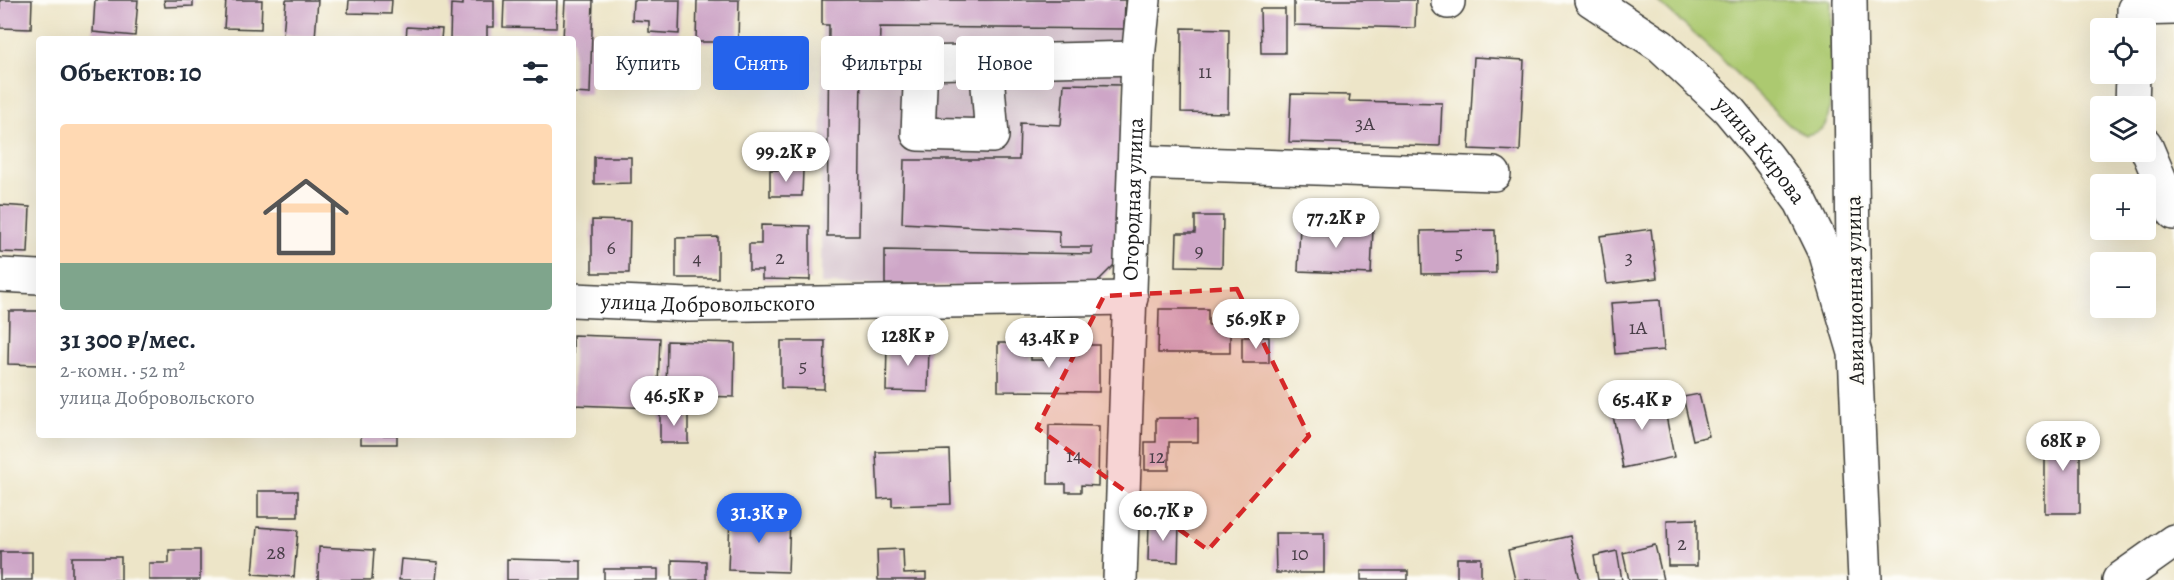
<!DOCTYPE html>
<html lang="ru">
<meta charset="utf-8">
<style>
:root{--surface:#fff;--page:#f6f6f7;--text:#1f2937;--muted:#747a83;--line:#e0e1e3;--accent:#2563eb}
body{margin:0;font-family:Alegreya,serif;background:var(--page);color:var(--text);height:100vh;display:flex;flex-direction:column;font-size:22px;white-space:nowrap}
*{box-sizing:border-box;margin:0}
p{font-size:20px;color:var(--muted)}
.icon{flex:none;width:33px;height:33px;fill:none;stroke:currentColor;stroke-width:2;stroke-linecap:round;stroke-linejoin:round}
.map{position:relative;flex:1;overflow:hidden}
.sheet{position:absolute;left:36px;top:36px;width:540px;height:402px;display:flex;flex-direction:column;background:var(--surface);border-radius:6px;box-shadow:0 6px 24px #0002}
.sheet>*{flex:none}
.guide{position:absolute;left:594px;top:36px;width:570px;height:54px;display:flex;gap:12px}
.tools{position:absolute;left:2090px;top:18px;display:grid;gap:12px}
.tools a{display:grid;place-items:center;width:66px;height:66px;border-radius:6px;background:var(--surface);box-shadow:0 6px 24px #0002;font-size:30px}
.price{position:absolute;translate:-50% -51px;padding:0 14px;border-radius:21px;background:#fff;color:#222;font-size:20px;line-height:39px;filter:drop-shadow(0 2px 3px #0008)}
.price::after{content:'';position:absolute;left:50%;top:36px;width:18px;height:14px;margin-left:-9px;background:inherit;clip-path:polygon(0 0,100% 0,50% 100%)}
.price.selected{background:var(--accent);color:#fff}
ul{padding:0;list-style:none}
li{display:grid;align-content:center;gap:12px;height:318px;padding:0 24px}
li+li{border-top:2px solid var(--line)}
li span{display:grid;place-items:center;height:186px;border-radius:6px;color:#555}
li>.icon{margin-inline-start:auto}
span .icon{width:108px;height:108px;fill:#fffc;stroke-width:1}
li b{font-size:26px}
h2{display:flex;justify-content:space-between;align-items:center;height:72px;padding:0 24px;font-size:26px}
.pill{padding:0 21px;border-radius:6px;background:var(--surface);box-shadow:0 6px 24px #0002;font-size:21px;line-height:54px}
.pill.selected{background:var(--accent);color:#fff}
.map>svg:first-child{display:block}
</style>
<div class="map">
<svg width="2174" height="580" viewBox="0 0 2174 580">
<rect width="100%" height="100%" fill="#fdfcf7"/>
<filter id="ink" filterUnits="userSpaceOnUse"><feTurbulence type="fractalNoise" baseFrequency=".0167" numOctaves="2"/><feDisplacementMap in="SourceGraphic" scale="12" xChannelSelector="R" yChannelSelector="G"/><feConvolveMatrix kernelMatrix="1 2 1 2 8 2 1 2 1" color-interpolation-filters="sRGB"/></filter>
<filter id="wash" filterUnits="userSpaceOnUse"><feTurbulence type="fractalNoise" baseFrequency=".008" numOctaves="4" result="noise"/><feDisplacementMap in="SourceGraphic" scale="24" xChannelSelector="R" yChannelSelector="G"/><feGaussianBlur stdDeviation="1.35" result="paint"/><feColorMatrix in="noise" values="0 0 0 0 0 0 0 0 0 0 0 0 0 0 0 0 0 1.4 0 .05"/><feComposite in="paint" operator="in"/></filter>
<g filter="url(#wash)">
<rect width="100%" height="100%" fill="#ede5c8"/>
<!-- industrial -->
<polygon fill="#d1bdc9" points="822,0 1125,0 1118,261 1091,288 821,284"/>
<!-- green -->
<path fill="#acc970" stroke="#647246" stroke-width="1.5" d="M1656,0H1831C1831,23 1835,111 1825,125C1821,132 1813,133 1805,135L1790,126L1708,46Z"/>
<g id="blocks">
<!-- building -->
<g fill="#cea6c7">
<polygon points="0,0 32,0 31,29 0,28"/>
<polygon points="95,0 138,0 135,36 93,32"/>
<polygon points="164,0 193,0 193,6 165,7"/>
<polygon points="226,0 262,0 261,29 224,28"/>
<polygon points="286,0 318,0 315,38 283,36"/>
<polygon points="349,0 392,0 391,14 348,13"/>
<polygon points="463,0 494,0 494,27 487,27 487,39 450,39 451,4 463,5"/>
<polygon points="504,0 557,0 556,28 503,27"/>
<polygon points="565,0 593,0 590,94 573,93 573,39 563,39"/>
<polygon points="633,0 680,0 679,34 649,32 649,21 632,20"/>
<polygon points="697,0 739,0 738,42 696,42"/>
<polygon points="822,0 1125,0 1124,29 880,27 879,70 861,70 859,236 827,236 829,25 822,25"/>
<polygon points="1294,0 1416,0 1415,28 1294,25"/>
<polygon points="1260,9 1285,9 1285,53 1261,53"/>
<polygon points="407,27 442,29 441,39 406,39"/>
<polygon points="1182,28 1229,29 1228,113 1181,112"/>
<polygon points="1474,57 1524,60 1520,151 1469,149"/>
<polygon points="1064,84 1122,85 1118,261 1091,288 885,284 885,250 1092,254 1092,247 1060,247 1059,231 902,223 904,160 1019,160 1020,123 1061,125"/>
<polygon points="1291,94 1350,95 1349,101 1442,103 1440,146 1289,142"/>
<polygon points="594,157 631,157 631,183 594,184"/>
<polygon points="770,170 803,170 802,196 770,196"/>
<polygon points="0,205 30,207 28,253 0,252"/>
<polygon points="1195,216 1223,216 1222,267 1176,266 1177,233 1195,233"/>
<polygon points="592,220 630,221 629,273 592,273"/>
<polygon points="761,225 810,226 810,280 762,279 762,270 749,270 749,244 761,244"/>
<polygon points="1300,225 1373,228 1371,274 1298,271"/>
<polygon points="1651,229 1657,278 1607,284 1600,236"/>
<polygon points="1495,230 1496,273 1422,274 1421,231"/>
<polygon points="718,237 718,278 676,278 676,238"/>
<polygon points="1660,300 1664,350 1615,354 1611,303"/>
<polygon points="1159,309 1208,309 1208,325 1230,325 1230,353 1158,353"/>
<polygon points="9,311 39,311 39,365 8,364"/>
<polygon points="573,335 660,338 657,408 573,405"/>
<rect x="1242" y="337" width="27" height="26"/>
<polygon points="667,341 735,343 734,397 666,395"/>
<polygon points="781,341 825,341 824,389 781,388"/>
<polygon points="887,343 929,343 928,392 886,391"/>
<polygon points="998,343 1031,343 1031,360 1047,360 1047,345 1099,345 1099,392 998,391"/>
<polygon points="1699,394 1709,436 1693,440 1683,397"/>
<polygon points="1662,395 1674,457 1623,468 1611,405"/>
<rect x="660" y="411" width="28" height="32"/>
<polygon points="1156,418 1198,418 1198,442 1169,442 1169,470 1145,470 1145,442 1156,442"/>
<polygon points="1049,425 1099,426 1098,486 1081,485 1081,492 1066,492 1066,484 1048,484"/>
<rect x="2045" y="431" width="35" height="82"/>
<rect x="361" y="435" width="36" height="9"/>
<polygon points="949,450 951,504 892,506 892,498 878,499 876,452"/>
<rect x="258" y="491" width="40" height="26"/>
<polygon points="730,517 790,519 788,572 728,570"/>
<polygon points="1697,519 1697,566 1668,566 1667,520"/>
<polygon points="1149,522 1179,524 1178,562 1148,561"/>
<polygon points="257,527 298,530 294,577 253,574"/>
<polygon points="1275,533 1324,533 1324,573 1276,573"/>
<polygon points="1570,536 1580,580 1515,580 1508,550"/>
<polygon points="1655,545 1663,580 1629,580 1623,553"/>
<polygon points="319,547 374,550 372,580 318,580"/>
<polygon points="903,549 904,574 926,573 926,580 878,580 877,550"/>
<polygon points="169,550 200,550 200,580 149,580 149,563 169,563"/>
<polygon points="1617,551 1622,580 1598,580 1594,556"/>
<rect x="0" y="552" width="32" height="28"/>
<rect x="72" y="557" width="49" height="23"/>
<rect x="1457" y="558" width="24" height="22"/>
<polygon points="401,559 438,562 436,580 399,580"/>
<polygon points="507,559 581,561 581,580 507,580"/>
<polygon points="672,560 706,561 706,580 672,580"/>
<rect x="604" y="569" width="54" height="11"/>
<rect x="1361" y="571" width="47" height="9"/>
</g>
</g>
</g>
<g filter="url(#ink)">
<use href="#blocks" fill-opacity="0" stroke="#3b3a36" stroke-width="1.5"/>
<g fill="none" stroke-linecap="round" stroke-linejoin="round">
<defs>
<g id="minor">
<polyline points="1850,0 1854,336"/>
<polyline points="1448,2 1448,0"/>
<polyline points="2134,28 2134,9 2174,8"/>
<polyline points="986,61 992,136 918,134 921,63 1138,58"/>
<polyline points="2132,106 2133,74"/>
<polyline points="2145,144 2174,213"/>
<polyline points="1136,162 1494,174"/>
<polyline points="0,275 39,277"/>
<path id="s1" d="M573,300L688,305L1131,298"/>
<path id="s2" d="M1120,580L1138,58L1144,0"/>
</g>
<g id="major">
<path id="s3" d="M1591,0L1661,46L1728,109L1767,156L1801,202L1825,251L1855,353L1865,580"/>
<polyline points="2119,580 2174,541"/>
</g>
</defs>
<!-- minor casing -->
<use href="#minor" stroke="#3b3a36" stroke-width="36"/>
<!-- major casing -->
<use href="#major" stroke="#3b3a36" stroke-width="36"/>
<!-- minor -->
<use href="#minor" stroke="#fff" stroke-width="33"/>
<!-- major -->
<use href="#major" stroke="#fff" stroke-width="33"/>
</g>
</g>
<!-- marked area -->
<path fill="#d62828" fill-opacity="0.2" stroke="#d62828" stroke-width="4.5" stroke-dasharray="12 8" stroke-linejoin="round" d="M1237,289L1309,436L1208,550L1037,428L1104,296Z"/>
<g text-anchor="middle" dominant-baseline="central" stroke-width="5" stroke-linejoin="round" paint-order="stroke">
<!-- number labels -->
<g font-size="20" fill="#483e47">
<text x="1205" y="71">11</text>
<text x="1365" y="123">3А</text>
<text x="611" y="247">6</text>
<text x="1199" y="250">9</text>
<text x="1459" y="252">5</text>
<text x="780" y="257">2</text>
<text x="1629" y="257">3</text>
<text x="697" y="258">4</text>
<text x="1638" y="327">1А</text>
<text x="803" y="365">5</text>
<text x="1074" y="455">14</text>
<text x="1157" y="456">12</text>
<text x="1682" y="543">2</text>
<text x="276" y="552">28</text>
<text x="1300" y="553">10</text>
</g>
<!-- street labels -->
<g font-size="22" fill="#1c1c1c" stroke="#fdfcf7">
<text stroke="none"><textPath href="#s3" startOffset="228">улица Кирова</textPath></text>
<text stroke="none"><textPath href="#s2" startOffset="381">Огородная улица</textPath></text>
<text transform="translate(1855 290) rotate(-91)">Авиационная улица</text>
<text stroke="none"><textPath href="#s1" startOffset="135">улица Добровольского</textPath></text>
</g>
</g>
</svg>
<div class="tools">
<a><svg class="icon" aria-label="locate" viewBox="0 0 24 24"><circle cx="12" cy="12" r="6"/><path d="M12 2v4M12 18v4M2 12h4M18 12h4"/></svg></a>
<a><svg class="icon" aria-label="layers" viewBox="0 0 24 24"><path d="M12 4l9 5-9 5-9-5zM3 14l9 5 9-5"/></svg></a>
<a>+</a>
<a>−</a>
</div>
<b class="price" style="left:786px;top:183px">99.2K ₽</b>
<b class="price" style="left:1336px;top:249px">77.2K ₽</b>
<b class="price" style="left:1256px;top:350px">56.9K ₽</b>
<b class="price" style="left:908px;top:367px">128K ₽</b>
<b class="price" style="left:1049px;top:369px">43.4K ₽</b>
<b class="price" style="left:674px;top:427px">46.5K ₽</b>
<b class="price" style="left:1642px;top:431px">65.4K ₽</b>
<b class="price" style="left:2063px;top:472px">68K ₽</b>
<b class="price" style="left:1163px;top:542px">60.7K ₽</b>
<b class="price selected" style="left:759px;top:544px">31.3K ₽</b>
<div class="guide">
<a class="pill">Купить</a>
<a class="pill selected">Снять</a>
<a class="pill">Фильтры</a>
<a class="pill">Новое</a>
</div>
<section class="sheet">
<h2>Объектов: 10<svg class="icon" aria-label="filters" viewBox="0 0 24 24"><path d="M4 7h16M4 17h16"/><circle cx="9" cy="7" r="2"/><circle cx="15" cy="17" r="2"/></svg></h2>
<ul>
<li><span style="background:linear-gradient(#ffd9b3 75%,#7fa58c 0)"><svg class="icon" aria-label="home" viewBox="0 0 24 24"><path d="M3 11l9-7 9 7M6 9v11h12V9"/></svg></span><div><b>31 300 ₽/мес.</b><p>2-комн. · 52 m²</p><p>улица Добровольского</p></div></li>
</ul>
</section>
</div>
